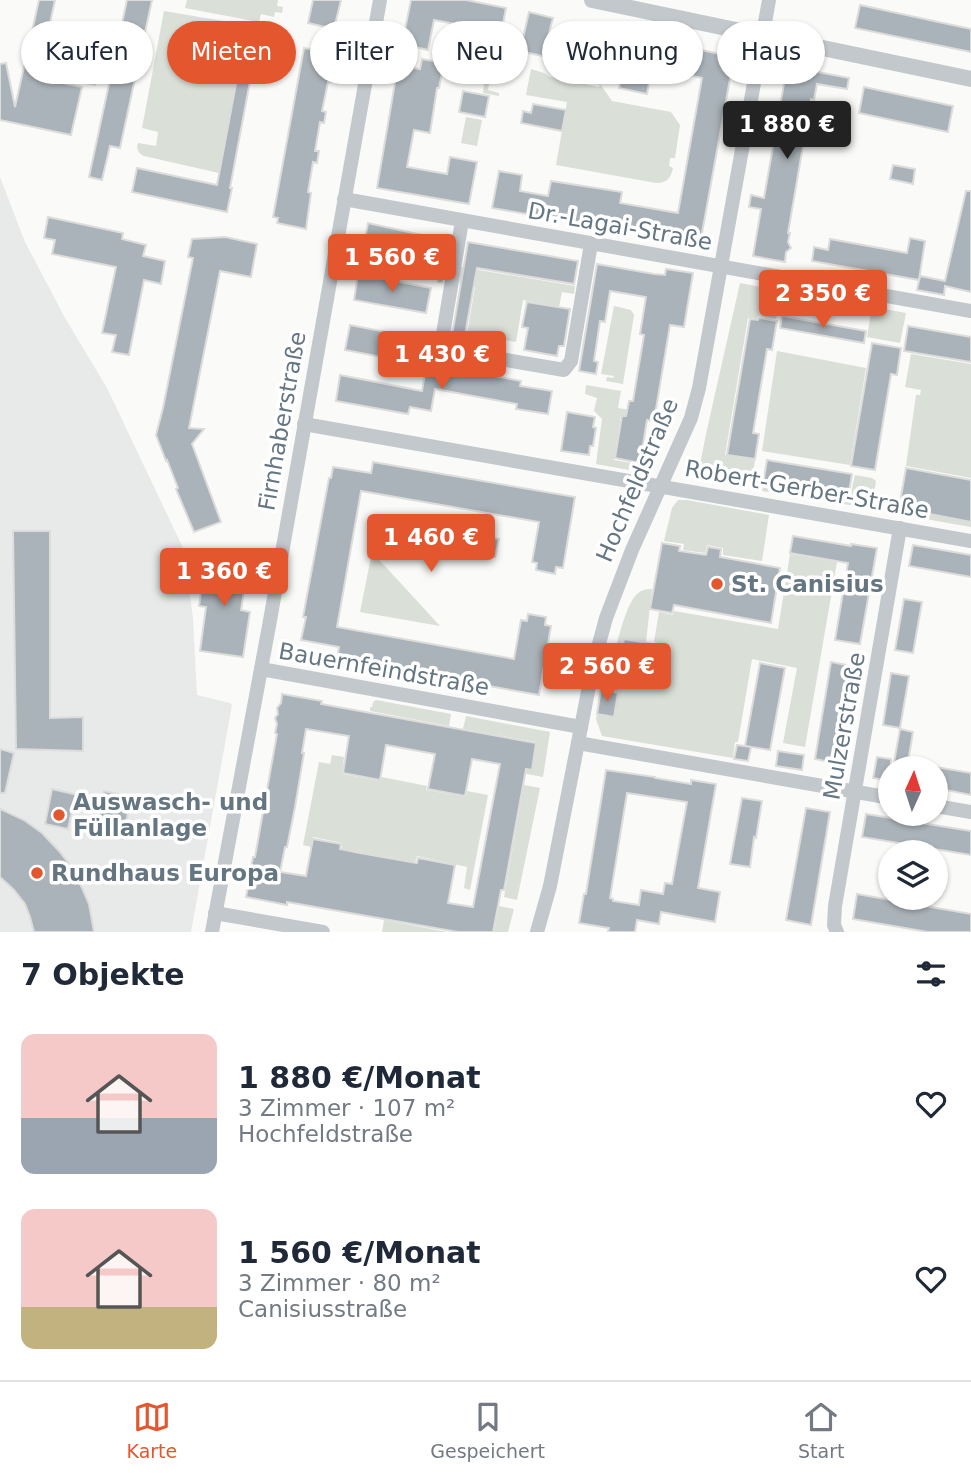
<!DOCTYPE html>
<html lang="de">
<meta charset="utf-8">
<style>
:root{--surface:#fff;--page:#f6f6f7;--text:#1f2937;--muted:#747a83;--line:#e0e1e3;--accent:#e4572e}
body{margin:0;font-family:"DejaVu Sans",sans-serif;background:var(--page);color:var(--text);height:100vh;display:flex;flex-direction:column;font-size:26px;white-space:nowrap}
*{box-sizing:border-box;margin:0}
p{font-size:23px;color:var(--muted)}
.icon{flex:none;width:38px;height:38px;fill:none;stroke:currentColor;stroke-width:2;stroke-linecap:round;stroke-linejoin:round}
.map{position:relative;height:932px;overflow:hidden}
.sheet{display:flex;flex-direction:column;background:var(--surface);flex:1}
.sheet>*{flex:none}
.banner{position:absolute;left:21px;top:21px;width:929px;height:63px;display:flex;gap:14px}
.needle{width:46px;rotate:3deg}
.buttons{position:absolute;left:878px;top:756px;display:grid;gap:14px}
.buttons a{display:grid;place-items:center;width:70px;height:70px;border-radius:50%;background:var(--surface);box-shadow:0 2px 5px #0004;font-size:35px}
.price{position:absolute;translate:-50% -60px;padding:0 16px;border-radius:7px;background:var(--accent);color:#fff;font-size:23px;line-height:46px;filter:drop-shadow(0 2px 4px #0008)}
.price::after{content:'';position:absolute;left:50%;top:42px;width:21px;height:16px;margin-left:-10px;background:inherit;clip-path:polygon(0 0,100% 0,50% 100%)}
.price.selected{background:#222;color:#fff}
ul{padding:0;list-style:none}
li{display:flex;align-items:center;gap:21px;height:175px;padding:0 21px}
li span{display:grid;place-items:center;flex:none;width:196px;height:140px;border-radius:14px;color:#555}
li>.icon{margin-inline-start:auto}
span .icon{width:84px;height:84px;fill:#fffc;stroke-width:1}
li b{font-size:30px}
h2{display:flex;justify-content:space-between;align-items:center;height:84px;padding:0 21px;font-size:30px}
.tag{padding:0 24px;border-radius:32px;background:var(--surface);box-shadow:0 2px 5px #0004;font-size:24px;line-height:63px}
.tag.selected{background:var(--accent);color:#fff}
.tab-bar{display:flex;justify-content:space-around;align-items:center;height:98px;border-top:2px solid var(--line);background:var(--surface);font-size:19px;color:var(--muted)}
.tab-bar a{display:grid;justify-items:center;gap:4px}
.tab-bar .selected{color:var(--accent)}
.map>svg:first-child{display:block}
</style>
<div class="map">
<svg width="971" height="932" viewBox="0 0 971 932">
<rect width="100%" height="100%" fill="#fafaf8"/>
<!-- built -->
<polygon fill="#e8e9e9" points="0,177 25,242 65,318 107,388 184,550 193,618 197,695 230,703 232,705 191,932 0,932"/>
<!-- green -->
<g fill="#dadfd7">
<polygon points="187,0 278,0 277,6 283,7 282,13 275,12 274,17 261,14 259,22 185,8"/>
<path d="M164,11L259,27L258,32L246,30L221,166L234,169L232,176L144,156C138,153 136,149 138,143L156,146L158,132L142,128Z"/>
<polygon points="55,25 106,36 96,86 45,75"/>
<polygon points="468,53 505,60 504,62 493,60 488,90 499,93 499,96 483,93 484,84 473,82 477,67 465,64"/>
<path d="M531,69L544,73L550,77L599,87L600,84L612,101L671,112L680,125L675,158H670L669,166L673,168C671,178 667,183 656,183L556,165L567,102L526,95Z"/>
<polygon points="466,117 482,120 477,146 461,143"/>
<polygon points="461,267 575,286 574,294 562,292 559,307 523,300 516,342 467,334 475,287 459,283"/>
<polygon points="740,283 780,291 776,319 758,316 757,319 748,318 725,455 755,460 753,473 734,469 731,485 697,480 706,434"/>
<polygon points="856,304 906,313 900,343 867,337 871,312 854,309"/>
<polygon points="614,306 631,310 634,315 623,384 606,381 607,377 613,378 614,376 601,374"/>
<polygon points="777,351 866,368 850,465 762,451"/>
<polygon points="911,354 971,364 971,478 906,466 916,395 920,395 921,390 905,387"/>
<polygon points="586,385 621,391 618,408 630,410 628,416 621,415 614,460 631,463 629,470 596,464 602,419 594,411 597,398 585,394"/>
<polygon points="855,475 872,478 876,481 874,494 858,491 856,506 762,491 763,487 849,501"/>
<polygon points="678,500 687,500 769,515 762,561 723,555 723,548 707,545 705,553 683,550 684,544 664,541 672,508"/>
<polygon points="886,507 971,522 971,527 885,512"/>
<polygon points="372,552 440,626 360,612"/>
<polygon points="790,554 837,562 805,747 783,743 797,668 752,659 738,742 735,742 733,758 602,736 596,719 597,714 614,717 618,693 615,692 619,673 666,679 671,646 654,642 659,612 673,615 674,611 778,629"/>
<path d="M652,589L646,642L623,639L619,666L613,665L612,664C616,648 625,605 637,594C641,590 646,589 652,589Z"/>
<polygon points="376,700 451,714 449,726 370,711 370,707 372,707 373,702"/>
<polygon points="466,716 550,732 543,777 522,773 523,769 532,770 537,742 463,729"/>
<polygon points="332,755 344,757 342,774 380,781 382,777 427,786 426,790 466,797 467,791 488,795 470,890 464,888 467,867 417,856 415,862 342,849 342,843 313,837 311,847 303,845 319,762 330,764"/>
<polygon points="519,784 540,788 517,900 504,897 523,790 519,788"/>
<polygon points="499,906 514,909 508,932 494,932"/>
<polygon points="384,920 447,932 382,932"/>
</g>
<!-- building -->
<g fill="#aab3b9" stroke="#dcdcda" stroke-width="2" fill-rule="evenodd">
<polygon points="39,0 55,0 38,78 82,87 71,135 0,120 0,64 6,63 15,107"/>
<polygon points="127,0 152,0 120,148 110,146 102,180 89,177"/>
<polygon points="313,0 341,0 334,29 308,23"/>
<polygon points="411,0 466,0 506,8 497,55 471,50 476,28 434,20 428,50 402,44"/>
<polygon points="860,5 971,29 971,52 855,28"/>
<polygon points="529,12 553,18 549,33 585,41 589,26 734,57 700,244 492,208 499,171 522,175 520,191 548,196 551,181 622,192 620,203 678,213 702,78 652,67 647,94 619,88 622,74 520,51"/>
<polygon points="246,30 259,33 230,188 232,188 227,212 132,192 137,168 217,185"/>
<polygon points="304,48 333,53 330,70 334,71 331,82 328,82 322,111 326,112 324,123 320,122 315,151 319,151 317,163 313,162 308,192 311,193 306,229 277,223 278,218 273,217"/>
<polygon points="422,59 444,63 439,88 437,88 430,133 414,130 407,167 447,174 450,157 477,162 469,204 377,188 398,65 420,69"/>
<polygon points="787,66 849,78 847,89 817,84 814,100 811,99 788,233 790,233 788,242 791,248 786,252 785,262 753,256 761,209 749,207 751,195 764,198"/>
<polygon points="864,87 953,106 948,132 859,113"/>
<polygon points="463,91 489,96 485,117 459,112"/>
<polygon points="533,104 566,110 562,131 521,123 523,111 531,113"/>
<polygon points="893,165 915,169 913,184 890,179"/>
<polygon points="966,191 971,191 971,292 945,286 944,295 917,290 920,276 945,281"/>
<polygon points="48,217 123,233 122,239 146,245 143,256 165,261 161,284 144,280 129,355 112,352 116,335 102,333 116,267 52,254 55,240 44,238"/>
<polygon points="368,223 449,241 442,282 438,282 441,264 363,249"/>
<polygon points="225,237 257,244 251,277 220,271 189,428 204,429 192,444 221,522 194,532 176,489 178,488 167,460 166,461 156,435 163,408 193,258 188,257 192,239"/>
<polygon points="910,238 925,241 919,280 812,261 814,247 828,250 830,239 907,253"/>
<polygon points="468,242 578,261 574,284 477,268 464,340 454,338 452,336"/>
<polygon points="597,264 654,274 665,275 666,269 693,273 684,327 670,325 654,421 647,420 640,463 615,458 622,416 626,416 629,401 633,401 644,335 640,334 646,297 610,291 605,322 600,321 594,361 598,362 596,374 579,371"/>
<polygon points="358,274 431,288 426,313 354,300"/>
<polygon points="527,302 570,309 564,346 559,346 557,356 524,350 528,328 522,327"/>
<polygon points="782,316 866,331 864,343 780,328"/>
<polygon points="759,318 777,321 772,350 767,349 753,433 759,434 755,459 727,455 750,319 758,320"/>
<polygon points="350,325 412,337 408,362 345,350"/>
<polygon points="908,326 971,337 971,362 904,351"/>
<polygon points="872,343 901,348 897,375 891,374 875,470 851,466"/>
<polygon points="427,363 521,381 520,386 552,391 548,414 516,409 517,404 435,389 431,411 410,407 408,414 336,401 340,375 422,391"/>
<polygon points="567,412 595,417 593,427 596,428 593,446 590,446 589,455 561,451"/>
<polygon points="767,460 852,474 848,498 763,484"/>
<polygon points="373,462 575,497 563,568 556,567 555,574 536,570 537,563 532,562 539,522 361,491 337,627 514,659 521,620 527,621 528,614 546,617 545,625 551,626 539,695 337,659 339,647 301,640 306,617 303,617 329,478 331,478 333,467 371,473"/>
<polygon points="906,468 971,480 971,522 899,508"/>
<polygon points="13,531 50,531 50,718 83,717 83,751 16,749"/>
<polygon points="481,536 499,539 495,557 477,553"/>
<polygon points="793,536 851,546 851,544 877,548 860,644 835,640 848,563 790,553"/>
<polygon points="662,543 680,546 679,551 706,555 708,547 721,549 720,557 780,568 771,623 674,605 672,613 650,609"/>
<polygon points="913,545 971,555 971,577 909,566"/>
<polygon points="206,559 248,565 241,610 250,612 243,657 200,651 206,607 199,606"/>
<polygon points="904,599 922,602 913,653 895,650"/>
<polygon points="624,639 669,647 665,673 619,666"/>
<polygon points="831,662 857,667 840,764 815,759"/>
<polygon points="760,663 785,668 770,750 745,746"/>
<polygon points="891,673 909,676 900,728 883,725"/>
<polygon points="601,689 618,693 614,717 597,714"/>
<path d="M282,694L322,701L321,704L536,743L532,770L526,769L504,890H501L493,932H458L287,902V905L246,897L248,887L245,881L249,877L248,872L251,867L253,857H255L277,734L275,733L277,724L275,718L278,714L277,708L281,703ZM306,729L349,736L343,773L380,780L386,745L435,754L428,789L465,796L472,759L500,764L473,907L448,903L455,865L418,858L417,863L360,853L340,849L341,844L313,839L306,876L280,872L285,847H287L295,807L304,753H302Z"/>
<polygon points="900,729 913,732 907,768 893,768"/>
<polygon points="737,745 751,747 748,761 734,759"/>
<polygon points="0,749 14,753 5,793 0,793"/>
<polygon points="778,751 804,755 802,770 776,766"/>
<polygon points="877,757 891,759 891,781 873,778"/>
<polygon points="936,767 971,773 971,795 936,788"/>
<path d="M606,770L655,777V778L691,784V780L716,784L698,888L720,892L715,922L661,912L659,924L637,920L635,932H608L609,928L579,923L584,894H586ZM627,793L687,802L672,884L665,883L663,894L641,890L639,905L613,901V899L610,898Z"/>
<polygon points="52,789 78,795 73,806 68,829 45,824"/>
<polygon points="104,791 131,797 123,839 96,833"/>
<polygon points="742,798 762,801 756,838 754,837 750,867 730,864"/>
<polygon points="806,808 830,812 811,925 786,920"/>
<polygon points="0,809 24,820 42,833 59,851 73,869 83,890 89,904 94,932 34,932 30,917 25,904 14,890 0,877"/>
<polygon points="866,814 971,831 971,855 862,837"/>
<polygon points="857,894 971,914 971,932 928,932 853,919"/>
</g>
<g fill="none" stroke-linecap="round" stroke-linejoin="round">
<!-- minor -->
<g stroke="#c3c8cc" stroke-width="14">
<polyline points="344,199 971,311"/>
<polyline points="462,221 442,340 454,351 564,370 571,361 591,244"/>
<polyline points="304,424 971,541"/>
<polyline points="261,669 581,727"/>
<polyline points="578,743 891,798"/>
<polyline points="936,806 971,812"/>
<polyline points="215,913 323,932"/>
<polyline points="212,932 269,626 380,0"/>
<polyline points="537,932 550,886 593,666 606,618 632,550 691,418 699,388 769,0"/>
<polyline points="837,932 834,925 835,906 900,528"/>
</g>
<!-- tertiary -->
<polyline stroke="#c3c8cc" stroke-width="16" points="592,0 971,79"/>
</g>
<!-- markers -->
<g fill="#e4572e" stroke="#fff" stroke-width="2.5">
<circle cx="717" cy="584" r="7"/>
<circle cx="59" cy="815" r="7"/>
<circle cx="37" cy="873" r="7"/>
</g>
<g text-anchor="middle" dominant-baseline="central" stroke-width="7" stroke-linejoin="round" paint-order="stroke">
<!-- street labels -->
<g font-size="23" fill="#657683" stroke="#fff">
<text transform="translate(620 226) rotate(10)">Dr.-Lagai-Straße</text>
<text transform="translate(282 421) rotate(-80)">Firnhaberstraße</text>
<text transform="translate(637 480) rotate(-67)">Hochfeldstraße</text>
<text transform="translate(807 489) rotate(10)">Robert-Gerber-Straße</text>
<text transform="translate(384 669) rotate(10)">Bauernfeindstraße</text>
<text transform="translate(844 726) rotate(-80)">Mulzerstraße</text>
</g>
<!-- poi labels -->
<g font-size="23" font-weight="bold" fill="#657683" stroke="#fff" text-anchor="start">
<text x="731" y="584">St. Canisius</text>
<text x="73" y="802">Auswasch- und<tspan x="73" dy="26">Füllanlage</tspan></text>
<text x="51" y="873">Rundhaus Europa</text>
</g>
</g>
</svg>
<div class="buttons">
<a><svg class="needle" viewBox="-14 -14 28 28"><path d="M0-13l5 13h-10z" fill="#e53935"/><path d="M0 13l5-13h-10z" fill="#747a83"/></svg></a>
<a><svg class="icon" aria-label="layers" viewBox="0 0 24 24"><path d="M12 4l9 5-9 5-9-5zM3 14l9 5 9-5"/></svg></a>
</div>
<b class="price selected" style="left:787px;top:161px">1 880 €</b>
<b class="price" style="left:392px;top:294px">1 560 €</b>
<b class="price" style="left:823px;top:330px">2 350 €</b>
<b class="price" style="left:442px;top:391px">1 430 €</b>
<b class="price" style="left:431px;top:574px">1 460 €</b>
<b class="price" style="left:224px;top:608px">1 360 €</b>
<b class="price" style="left:607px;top:703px">2 560 €</b>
<div class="banner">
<a class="tag">Kaufen</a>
<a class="tag selected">Mieten</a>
<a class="tag">Filter</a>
<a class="tag">Neu</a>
<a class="tag">Wohnung</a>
<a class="tag">Haus</a>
</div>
</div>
<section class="sheet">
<h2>7 Objekte<svg class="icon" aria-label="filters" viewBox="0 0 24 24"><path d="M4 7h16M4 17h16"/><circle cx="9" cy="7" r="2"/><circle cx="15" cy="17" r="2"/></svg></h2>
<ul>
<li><span style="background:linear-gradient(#f6c9c9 60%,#9aa5b1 0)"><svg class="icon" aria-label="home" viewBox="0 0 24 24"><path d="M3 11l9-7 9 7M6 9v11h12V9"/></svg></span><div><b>1 880 €/Monat</b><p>3 Zimmer · 107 m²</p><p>Hochfeldstraße</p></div><svg class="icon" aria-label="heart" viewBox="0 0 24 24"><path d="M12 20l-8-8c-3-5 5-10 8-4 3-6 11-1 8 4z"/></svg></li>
<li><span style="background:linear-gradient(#f6c9c9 70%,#c2b280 0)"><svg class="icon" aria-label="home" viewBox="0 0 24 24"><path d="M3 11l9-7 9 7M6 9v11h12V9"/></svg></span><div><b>1 560 €/Monat</b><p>3 Zimmer · 80 m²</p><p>Canisiusstraße</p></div><svg class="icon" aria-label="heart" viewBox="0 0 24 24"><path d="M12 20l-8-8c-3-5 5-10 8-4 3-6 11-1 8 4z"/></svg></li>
</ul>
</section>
<nav class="tab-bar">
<a class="selected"><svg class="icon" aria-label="map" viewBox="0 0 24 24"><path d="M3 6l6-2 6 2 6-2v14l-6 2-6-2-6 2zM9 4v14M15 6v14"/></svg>Karte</a>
<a><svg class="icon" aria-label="saved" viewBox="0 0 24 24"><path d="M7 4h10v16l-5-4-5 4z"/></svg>Gespeichert</a>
<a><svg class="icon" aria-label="home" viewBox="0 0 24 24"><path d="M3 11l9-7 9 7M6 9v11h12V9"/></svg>Start</a>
</nav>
